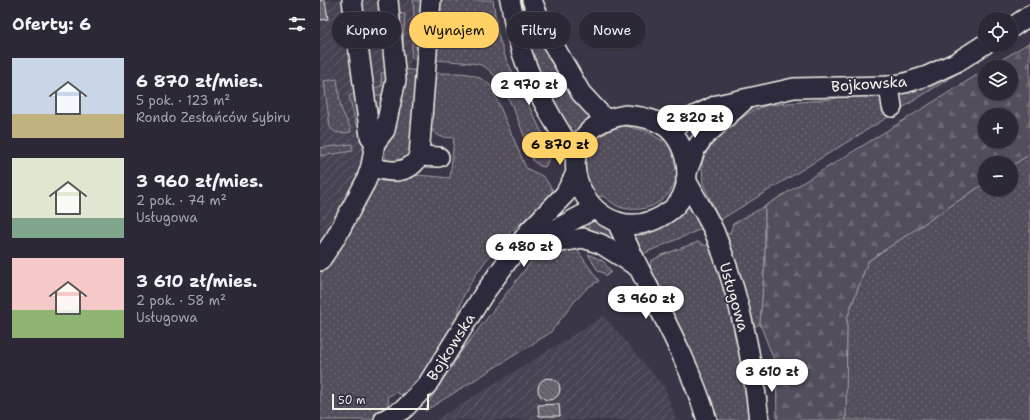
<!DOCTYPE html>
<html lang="pl">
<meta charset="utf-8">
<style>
:root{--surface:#2c2835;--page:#34303d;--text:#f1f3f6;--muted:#a6a6ad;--line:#484450;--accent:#ffd166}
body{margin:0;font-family:"Shantell Sans",sans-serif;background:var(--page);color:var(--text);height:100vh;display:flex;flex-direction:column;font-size:15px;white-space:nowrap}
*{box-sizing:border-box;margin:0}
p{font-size:13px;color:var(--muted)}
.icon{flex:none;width:22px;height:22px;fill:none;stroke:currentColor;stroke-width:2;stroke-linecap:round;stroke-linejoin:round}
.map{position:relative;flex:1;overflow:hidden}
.panel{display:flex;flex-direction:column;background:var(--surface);width:320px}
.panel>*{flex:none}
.top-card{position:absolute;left:12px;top:12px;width:380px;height:36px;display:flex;gap:8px}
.fabs{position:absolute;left:658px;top:12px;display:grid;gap:8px}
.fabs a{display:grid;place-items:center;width:40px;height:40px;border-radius:50%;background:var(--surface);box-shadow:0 1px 3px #0004,0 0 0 1px var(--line);font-size:20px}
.scale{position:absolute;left:12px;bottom:10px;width:97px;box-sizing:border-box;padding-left:4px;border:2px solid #f4f1e8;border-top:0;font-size:11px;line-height:14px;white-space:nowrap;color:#f4f1e8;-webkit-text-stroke:3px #2f2a3d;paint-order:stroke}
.price{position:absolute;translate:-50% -34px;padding:0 9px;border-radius:14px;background:#fff;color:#222;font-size:13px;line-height:26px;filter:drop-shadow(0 1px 2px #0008)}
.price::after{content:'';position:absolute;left:50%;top:24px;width:12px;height:9px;margin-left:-6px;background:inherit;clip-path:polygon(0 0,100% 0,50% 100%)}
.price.current{background:var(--accent);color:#111}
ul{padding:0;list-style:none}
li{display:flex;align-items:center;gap:12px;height:100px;padding:0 12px}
li span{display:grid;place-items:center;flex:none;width:112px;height:80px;border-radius:0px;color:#555}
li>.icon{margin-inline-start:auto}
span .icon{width:48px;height:48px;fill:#fffc;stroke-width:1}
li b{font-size:17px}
h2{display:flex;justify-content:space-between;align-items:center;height:48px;padding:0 12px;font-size:17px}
.pill{padding:0 14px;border-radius:18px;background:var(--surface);box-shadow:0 1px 3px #0004,0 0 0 1px var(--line);font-size:14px;line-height:36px}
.pill.current{background:var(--accent);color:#111}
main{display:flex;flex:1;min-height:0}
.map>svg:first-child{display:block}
</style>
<main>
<section class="panel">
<h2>Oferty: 6<svg class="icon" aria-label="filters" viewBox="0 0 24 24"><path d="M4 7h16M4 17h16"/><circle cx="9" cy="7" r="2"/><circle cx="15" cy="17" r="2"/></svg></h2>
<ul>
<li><span style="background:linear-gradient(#c9d6e8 70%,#c2b280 0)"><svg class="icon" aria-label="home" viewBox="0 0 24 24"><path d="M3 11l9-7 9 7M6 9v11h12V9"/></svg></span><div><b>6 870 zł/mies.</b><p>5 pok. · 123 m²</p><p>Rondo Zesłańców Sybiru</p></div></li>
<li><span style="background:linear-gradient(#dfe7d0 75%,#7fa58c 0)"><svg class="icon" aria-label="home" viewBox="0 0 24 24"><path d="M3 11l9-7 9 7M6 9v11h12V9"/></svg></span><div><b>3 960 zł/mies.</b><p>2 pok. · 74 m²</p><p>Usługowa</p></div></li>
<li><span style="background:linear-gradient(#f6c9c9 65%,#8fb573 0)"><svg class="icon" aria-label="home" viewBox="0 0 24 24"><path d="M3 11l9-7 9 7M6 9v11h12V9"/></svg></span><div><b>3 610 zł/mies.</b><p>2 pok. · 58 m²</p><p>Usługowa</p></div></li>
</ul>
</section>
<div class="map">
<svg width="710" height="420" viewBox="0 0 710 420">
<defs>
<pattern id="industrial-furrows" width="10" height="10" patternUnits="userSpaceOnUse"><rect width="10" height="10" fill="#484352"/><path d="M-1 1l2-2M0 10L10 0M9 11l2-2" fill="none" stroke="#635f6b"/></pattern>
<pattern id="grass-dots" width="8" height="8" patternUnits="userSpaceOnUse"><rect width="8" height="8" fill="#534e5c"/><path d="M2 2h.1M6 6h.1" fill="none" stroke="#6c6873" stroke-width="1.8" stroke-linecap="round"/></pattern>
<pattern id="forest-firs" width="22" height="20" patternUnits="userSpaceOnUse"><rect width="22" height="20" fill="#534e5c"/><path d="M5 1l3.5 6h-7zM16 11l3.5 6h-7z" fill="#6c6873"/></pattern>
<pattern id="building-back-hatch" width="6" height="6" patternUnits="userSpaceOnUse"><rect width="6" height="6" fill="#65616c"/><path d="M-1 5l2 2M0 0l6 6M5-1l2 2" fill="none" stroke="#7c7881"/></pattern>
</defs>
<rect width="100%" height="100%" fill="#3b3647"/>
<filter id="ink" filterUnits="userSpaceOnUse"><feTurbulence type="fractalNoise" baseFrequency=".025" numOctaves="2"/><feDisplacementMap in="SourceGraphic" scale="8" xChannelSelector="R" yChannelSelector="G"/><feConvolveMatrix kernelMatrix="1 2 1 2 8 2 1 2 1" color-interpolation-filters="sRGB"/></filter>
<g filter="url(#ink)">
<!-- industrial -->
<g fill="url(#industrial-furrows)">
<polygon points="0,0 95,0 89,70 70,146 53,184 0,281"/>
<polygon points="284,316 345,388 356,420 116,420"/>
</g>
<!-- grass -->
<g fill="url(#grass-dots)" stroke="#a4a0a2">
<polygon points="93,0 105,0 101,59 91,58 94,14"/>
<path d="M118,0H173L178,35L186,59L227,143L229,159L225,167L220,166L213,161C205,138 184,73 161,65C152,62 125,61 115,60Z"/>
<polygon points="194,0 205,0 226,47 269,117 253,135 251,134 232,101 214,62"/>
<polygon points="76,13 85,14 82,58"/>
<polygon points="673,45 682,45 568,117 400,220 383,184 382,164 384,156 394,140 412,124 434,110 448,105 511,99 543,93 580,91"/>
<polygon points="82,69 100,71 93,154 89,161 69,163 63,153 78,102"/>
<path d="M70,72L63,94C57,96 54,96 50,91L62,85L61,73Z"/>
<path d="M115,73C138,74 152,69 171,86L206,168L224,177L234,192C218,211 197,224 181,242C167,258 152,278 143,297C140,306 138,315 135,323C128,341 100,390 81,395L76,392L67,397L69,402L63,414L52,420H0V276L27,233L51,185C68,170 109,176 130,178L134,138C123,137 114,138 110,125Z"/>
<path d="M17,79L21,109L30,127L31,132C21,133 16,135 10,127L4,81Z"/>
<polygon points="38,91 41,127 36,124 29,96"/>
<path d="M305,126L326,131L341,140L349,139C372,175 346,217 303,208C294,206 289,199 282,196L274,197C271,190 266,181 264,173C260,147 282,130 305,126Z"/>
<polygon points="32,144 33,151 0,156 0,148"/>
<polygon points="710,154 710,420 526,420 527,318 548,261 665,183 665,189 691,189 691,166"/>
<path d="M372,201L386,227L320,255L306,230C339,228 349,226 372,201Z"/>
<polygon points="445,206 445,262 440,324 433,327 427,300 406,234 410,233 413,224"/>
<polygon points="278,220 295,228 307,251 271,233 267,221"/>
<polygon points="378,242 386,246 389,244 415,318 432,420 392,420 327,271 330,269 331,261 342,255"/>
<path d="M252,248L257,250L279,281L267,288L255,301L230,333L105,411C114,390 129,373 140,353L214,258L225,251Z"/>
<polygon points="268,254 283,261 291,272 286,276 284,273 278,271"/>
</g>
<!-- forest -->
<path fill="url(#forest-firs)" stroke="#a4a0a2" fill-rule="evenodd" d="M710,42V154L691,166V163H665V183L548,261L527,318L526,420H457L456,365L440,324L445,262V206L665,70V93H691V67H670ZM665,115H691V141H665Z"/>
<!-- building -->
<g fill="url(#building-back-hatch)" stroke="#f4f1e8">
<polygon points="0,0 5,0 8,19 0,20"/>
<circle cx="229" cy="389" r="11"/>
<polygon points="239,404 240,416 219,416 218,405"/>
</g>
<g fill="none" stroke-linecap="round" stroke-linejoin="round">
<defs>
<g id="minor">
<polyline points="32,0 50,136 55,143"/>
<path d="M190,0C193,13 194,26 198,39C207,76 234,123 255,155"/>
<polyline points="212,0 222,25 261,93 286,120"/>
<polyline points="691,28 710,15"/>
<polyline points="569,86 572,107"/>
<path d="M305,115C318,116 332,118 343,125C369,141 377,190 351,210C275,268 205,132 305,115Z"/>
<polyline points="343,125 360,123 397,105 474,88 569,86 585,83 607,76 637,62 665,44"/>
<polyline points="99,156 119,157"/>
<path d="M51,166C68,173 90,175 99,156L111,0"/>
<polyline points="367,172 376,148 384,137 425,100"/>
<path d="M366,180C375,197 386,214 394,231C419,292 432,355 439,420"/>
<path d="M297,222C326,288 366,351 387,420"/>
<polyline points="215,240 274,209"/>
<polyline points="203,249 263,238 281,244 316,266"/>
<polyline points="0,261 16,237 46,181 51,166 55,143 65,130 69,111 76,80 68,0"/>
<polyline points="64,420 84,409 107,385 163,295 209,231 245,194 255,175"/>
</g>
</defs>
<!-- minor casing -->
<use href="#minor" stroke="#f4f1e8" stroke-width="22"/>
<!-- minor -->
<use href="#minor" stroke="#2f2a3d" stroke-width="19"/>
</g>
</g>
<g text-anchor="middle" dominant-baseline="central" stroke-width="3" stroke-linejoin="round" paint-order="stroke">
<!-- street labels -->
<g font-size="15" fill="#f4f1e8" stroke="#2f2a3d">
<text transform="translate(549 84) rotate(-4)">Bojkowska</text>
<text transform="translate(414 297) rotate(74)">Usługowa</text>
<text transform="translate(131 347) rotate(-58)">Bojkowska</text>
</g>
</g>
</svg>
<div class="fabs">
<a><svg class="icon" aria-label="locate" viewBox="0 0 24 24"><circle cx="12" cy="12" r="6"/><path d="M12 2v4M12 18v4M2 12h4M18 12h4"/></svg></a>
<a><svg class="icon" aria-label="layers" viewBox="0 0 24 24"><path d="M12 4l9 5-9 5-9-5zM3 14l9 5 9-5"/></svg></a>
<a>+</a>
<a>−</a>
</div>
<div class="scale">50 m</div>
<b class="price" style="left:209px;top:106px">2 970 zł</b>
<b class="price" style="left:375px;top:139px">2 820 zł</b>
<b class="price current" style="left:240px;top:166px">6 870 zł</b>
<b class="price" style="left:204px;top:268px">6 480 zł</b>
<b class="price" style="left:326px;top:320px">3 960 zł</b>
<b class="price" style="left:452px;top:393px">3 610 zł</b>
<div class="top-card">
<a class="pill">Kupno</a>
<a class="pill current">Wynajem</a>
<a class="pill">Filtry</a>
<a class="pill">Nowe</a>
</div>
</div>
</main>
